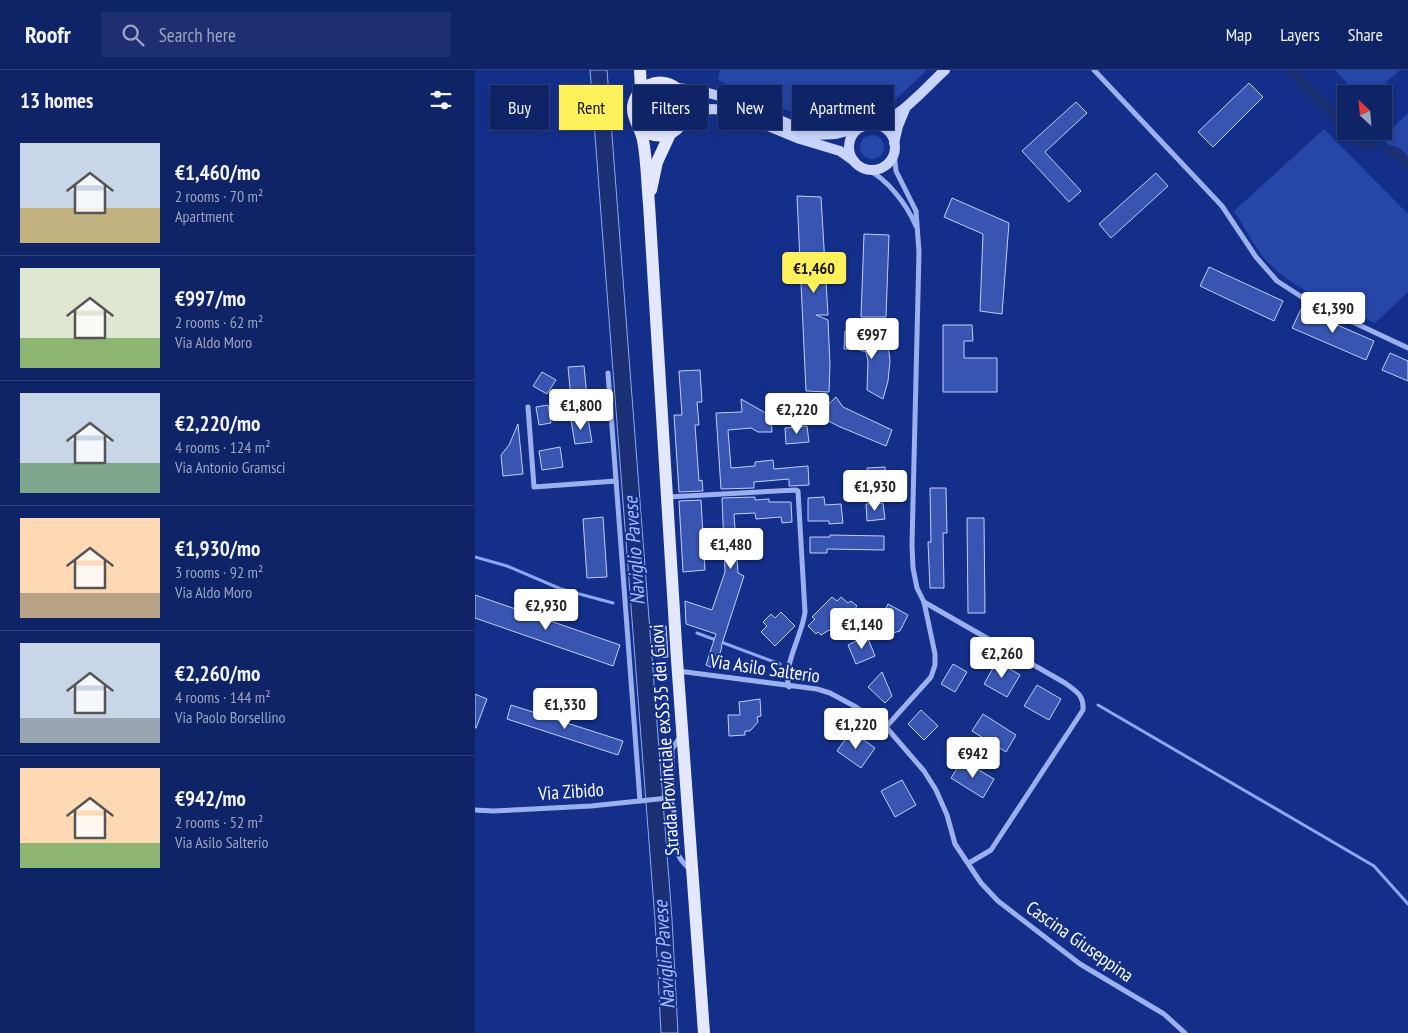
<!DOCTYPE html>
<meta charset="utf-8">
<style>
:root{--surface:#0f2367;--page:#1d2f70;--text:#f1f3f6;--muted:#9ba4c0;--line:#2f407b;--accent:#fff159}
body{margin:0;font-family:"PT Sans Narrow",sans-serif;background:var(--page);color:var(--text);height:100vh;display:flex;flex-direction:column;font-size:19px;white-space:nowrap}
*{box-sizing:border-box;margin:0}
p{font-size:16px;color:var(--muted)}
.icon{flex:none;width:28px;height:28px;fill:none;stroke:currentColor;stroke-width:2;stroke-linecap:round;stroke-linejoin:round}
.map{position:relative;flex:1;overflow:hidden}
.sheet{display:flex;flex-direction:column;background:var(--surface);width:475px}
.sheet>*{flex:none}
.top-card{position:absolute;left:15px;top:15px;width:475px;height:45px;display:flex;gap:10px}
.needle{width:32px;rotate:334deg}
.buttons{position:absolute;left:862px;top:15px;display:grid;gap:10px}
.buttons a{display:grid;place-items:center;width:55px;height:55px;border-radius:0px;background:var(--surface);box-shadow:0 2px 8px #0003,0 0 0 1px var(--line);font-size:25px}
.price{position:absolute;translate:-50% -42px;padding:0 11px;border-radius:5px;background:#fff;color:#222;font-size:16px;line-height:32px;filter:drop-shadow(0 1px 2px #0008)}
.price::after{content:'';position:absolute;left:50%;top:30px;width:15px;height:11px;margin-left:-8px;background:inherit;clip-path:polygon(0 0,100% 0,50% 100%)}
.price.active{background:var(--accent);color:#111}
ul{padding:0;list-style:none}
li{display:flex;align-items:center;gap:15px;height:125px;padding:0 20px}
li+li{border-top:1px solid var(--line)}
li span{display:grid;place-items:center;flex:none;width:140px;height:100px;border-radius:0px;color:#555}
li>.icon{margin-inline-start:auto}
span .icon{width:60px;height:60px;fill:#fffc;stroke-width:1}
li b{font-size:21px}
h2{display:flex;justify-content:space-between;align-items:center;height:60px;padding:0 20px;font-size:21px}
.pill{padding:0 18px;border-radius:0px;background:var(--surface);box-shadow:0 2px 8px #0003,0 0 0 1px var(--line);font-size:18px;line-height:45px}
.pill.active{background:var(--accent);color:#111}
header{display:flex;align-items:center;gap:30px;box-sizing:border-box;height:70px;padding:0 25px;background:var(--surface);border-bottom:1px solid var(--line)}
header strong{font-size:24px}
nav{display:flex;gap:28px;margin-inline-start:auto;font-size:18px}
.search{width:350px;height:45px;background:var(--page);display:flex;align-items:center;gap:12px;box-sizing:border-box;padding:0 18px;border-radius:0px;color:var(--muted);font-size:19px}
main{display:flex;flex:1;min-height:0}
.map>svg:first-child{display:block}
</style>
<header>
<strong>Roofr</strong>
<div class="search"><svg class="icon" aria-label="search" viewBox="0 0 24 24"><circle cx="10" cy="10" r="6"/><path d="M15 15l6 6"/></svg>Search here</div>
<nav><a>Map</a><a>Layers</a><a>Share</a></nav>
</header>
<main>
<section class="sheet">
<h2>13 homes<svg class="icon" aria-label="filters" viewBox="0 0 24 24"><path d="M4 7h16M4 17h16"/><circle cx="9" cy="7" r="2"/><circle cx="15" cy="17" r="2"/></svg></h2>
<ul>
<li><span style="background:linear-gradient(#c9d6e8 65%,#c2b280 0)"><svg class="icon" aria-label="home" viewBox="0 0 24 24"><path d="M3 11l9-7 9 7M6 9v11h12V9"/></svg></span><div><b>€1,460/mo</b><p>2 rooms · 70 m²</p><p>Apartment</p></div></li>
<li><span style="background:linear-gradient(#dfe7d0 70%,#8fb573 0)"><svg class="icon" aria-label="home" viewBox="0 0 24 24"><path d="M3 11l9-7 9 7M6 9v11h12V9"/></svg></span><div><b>€997/mo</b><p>2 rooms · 62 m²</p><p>Via Aldo Moro</p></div></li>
<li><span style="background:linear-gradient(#c9d6e8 70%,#7fa58c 0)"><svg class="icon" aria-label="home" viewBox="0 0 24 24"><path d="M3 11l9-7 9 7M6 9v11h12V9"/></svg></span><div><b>€2,220/mo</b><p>4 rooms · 124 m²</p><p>Via Antonio Gramsci</p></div></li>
<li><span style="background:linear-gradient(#ffd9b3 75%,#b9a48a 0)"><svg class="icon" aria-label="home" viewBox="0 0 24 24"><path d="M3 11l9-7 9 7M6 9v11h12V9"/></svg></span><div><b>€1,930/mo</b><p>3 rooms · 92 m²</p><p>Via Aldo Moro</p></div></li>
<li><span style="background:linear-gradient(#c9d6e8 75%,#9aa5b1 0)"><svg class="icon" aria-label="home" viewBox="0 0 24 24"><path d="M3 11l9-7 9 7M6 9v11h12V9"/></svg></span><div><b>€2,260/mo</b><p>4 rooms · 144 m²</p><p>Via Paolo Borsellino</p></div></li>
<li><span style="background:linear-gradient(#ffd9b3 75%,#8fb573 0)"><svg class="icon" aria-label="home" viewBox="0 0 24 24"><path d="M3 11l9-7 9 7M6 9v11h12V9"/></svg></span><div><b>€942/mo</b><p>2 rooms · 52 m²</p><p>Via Asilo Salterio</p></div></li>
</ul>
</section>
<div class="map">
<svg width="933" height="963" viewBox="0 0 933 963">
<rect width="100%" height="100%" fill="#142f89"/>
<!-- green -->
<g fill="#2646a8">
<polygon points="245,0 452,0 423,27 401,38 375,46 339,52 243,10"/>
<polygon points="860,0 925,0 899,24 882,24"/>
<circle cx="183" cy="39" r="19"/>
<polygon points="933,43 933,89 911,73 910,65"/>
<path d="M849,59L933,144V222L900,253C863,236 811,218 786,184C776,170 768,155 759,141Z"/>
<circle cx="397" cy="77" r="12"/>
</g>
<!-- water -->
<polygon fill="#1b3074" stroke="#8ca7f3" points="115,0 132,0 197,849 203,963 186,963 180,850"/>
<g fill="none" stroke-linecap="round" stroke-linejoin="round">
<!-- stream -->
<g stroke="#8ca7f3" stroke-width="3">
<polyline points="0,487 32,496 86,519 138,533"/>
<polyline points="222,563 305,594"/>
<polyline points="623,635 899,796 933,834"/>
</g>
<!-- canal -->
<g stroke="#1b3074" stroke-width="11">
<polyline points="815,0 871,57"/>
<polyline points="875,61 885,71 896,75"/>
<polyline points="912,80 922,83 933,95"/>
</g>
</g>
<!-- building -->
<g fill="#3856b1" stroke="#c1cffb">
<polygon points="774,13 788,27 738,77 723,62"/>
<polygon points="601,32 612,43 570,82 606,121 594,132 547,81"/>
<polygon points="681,103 693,116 636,168 624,154"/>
<polygon points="322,126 346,127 353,245 341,245 353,250 355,295 354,322 331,321"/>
<polygon points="477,128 534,153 527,244 505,241 508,164 469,147"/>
<polygon points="389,164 414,165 411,247 386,247"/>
<polygon points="734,197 808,231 799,251 725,216"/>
<polygon points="826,239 899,271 891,290 817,258"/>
<polygon points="468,255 497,255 498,271 489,271 489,288 522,288 522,322 468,322"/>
<polygon points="370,261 384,262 409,273 414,282 415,291 413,311 408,329 392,320 393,291 391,282 382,279 369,279"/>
<polygon points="915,283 933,291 933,311 907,300"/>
<polygon points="109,296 112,327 96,328 93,297"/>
<polygon points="225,300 227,332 222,332 224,355 220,355 224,411 227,410 228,421 204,422 199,345 207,345 204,301"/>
<polygon points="67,302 81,310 72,324 58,316"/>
<polygon points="361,327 368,337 417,360 411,376 363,356 342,345"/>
<polygon points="266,329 296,346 297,362 283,362 276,358 253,360 256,398 280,396 280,392 298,390 299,399 333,396 334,415 314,416 314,409 279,412 279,418 246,419 241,343 267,342"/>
<polygon points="73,335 76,353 64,355 61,337"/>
<polygon points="113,348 117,372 100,374 96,350"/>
<polygon points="43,354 48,404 28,406 26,385 34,375"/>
<polygon points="332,356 334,372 311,374 310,358"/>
<polygon points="85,377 88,397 67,400 64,381"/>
<polygon points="410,397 412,415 393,417 392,398"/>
<polygon points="455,418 471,418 472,463 468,463 469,518 455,518 453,472 456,472"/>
<polygon points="280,427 280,430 294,429 294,432 316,432 317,452 307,453 306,447 281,449 280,443 259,444 263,503 269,506 246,577 247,577 240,599 231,595 241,564 211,554 210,531 237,540 250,502 247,428"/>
<polygon points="349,427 350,435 366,434 368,453 354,454 354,451 333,451 333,428"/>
<polygon points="226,430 230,500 208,502 204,431"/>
<polygon points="408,433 410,449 392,451 391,434"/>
<polygon points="128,447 132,507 112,508 108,449"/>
<polygon points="492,448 509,448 510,543 493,543"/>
<polygon points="355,465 409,466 409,480 352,479 352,483 335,483 335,467 355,467"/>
<polygon points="0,525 145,575 138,596 0,548"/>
<polygon points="357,527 362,531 366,527 373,533 376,531 382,536 380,539 387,546 365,570 354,560 346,565 343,562 341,564 333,556 340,549 337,547"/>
<polygon points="413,534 433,545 425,561 410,565 401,544 409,542"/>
<polygon points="306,542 320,556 300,576 286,562 292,556 288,552 296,544 300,548"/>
<polygon points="191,556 193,587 182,588 179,557"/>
<polygon points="392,566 400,586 381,594 373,575"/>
<polygon points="522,591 545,605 532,627 509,614"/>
<polygon points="478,594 492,602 480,622 466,614"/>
<polygon points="407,602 417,626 410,633 393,617"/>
<polygon points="562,615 586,629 574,650 549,636"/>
<polygon points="0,624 12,629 1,658 0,658"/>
<polygon points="285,629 286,646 282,647 283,652 275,661 270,661 270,665 254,666 253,645 265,645 264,632"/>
<polygon points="36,635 148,671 143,685 32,649"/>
<polygon points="446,640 463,656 449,670 433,654"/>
<polygon points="508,644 541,665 531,682 497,661"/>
<polygon points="376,661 400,678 386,698 362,681"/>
<polygon points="487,690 519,709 508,728 476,708"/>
<polygon points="427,710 441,735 420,747 406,721"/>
</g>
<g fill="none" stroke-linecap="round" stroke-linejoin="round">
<!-- street -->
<g stroke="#9bb0ef" stroke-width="5">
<polyline points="619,0 747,136 781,187 802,211 833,231 933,278"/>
<path d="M391,99C412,108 432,135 441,156"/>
<polyline points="133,303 165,731"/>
<polyline points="53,337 59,417 141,411"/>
<path d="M193,427L321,420L323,421L330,542C328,563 307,597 314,617"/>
<path d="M449,532L590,613C601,621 609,625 608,640L516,780L494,793"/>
<polyline points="203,601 342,619 355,623 381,637 411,657 449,701 461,720 472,745 480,774 506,813 523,831 605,894 689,944 710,963"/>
<polyline points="411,657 456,607 460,595 460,584 449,532 442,518 438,498 437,475 444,182 441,141 421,101 419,82"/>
<path d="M193,728C203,734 199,773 204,786C206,791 211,795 214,799"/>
<polyline points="0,740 18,741 116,736 193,728 197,723 197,679 205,667"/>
</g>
<!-- secondary -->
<g stroke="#c8d4fb" stroke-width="10">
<polyline points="201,18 222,20 252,28 340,65 361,64 387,57"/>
<polyline points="211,45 236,39 254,40 325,69 365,81 379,91"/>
<path d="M400,54C425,49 451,17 470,0"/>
<circle cx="397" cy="77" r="23"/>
<polyline points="419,73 423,56 430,39"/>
</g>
<!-- primary -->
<g stroke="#e3e8ff" stroke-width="12">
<polyline points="165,0 166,20"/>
<path d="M165,58C195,83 230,40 201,18C184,5 160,17 158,37C157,49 166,58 168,70C172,91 172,113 174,134L202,590L229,963"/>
<polyline points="176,120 182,92 195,64"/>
</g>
</g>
<g text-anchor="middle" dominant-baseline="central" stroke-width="4" stroke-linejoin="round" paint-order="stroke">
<!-- street labels -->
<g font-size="19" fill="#fff" stroke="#142f89">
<text transform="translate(290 598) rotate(8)">Via Asilo Salterio</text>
<text transform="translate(189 670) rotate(-94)">Strada Provinciale exSS35 dei Giovi</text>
<text transform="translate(96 721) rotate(-4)">Via Zibido</text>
<text transform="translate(605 871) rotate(35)">Cascina Giuseppina</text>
</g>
<!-- water labels -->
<g font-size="20" font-style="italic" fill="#a6bbf7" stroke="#142f89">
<text transform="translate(159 481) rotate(-94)">Naviglio Pavese</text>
<text transform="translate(189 885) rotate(-94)">Naviglio Pavese</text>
</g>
</g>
</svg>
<div class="buttons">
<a><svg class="needle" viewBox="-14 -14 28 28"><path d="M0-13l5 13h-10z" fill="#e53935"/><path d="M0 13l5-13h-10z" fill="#9ba4c0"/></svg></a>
</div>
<b class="price active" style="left:339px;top:224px">€1,460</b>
<b class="price" style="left:858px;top:264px">€1,390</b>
<b class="price" style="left:397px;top:290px">€997</b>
<b class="price" style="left:106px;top:361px">€1,800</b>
<b class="price" style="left:322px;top:365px">€2,220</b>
<b class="price" style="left:400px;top:442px">€1,930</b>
<b class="price" style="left:256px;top:500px">€1,480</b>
<b class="price" style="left:71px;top:561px">€2,930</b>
<b class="price" style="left:387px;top:580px">€1,140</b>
<b class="price" style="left:527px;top:609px">€2,260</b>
<b class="price" style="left:90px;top:660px">€1,330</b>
<b class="price" style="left:381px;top:680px">€1,220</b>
<b class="price" style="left:498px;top:709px">€942</b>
<div class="top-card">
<a class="pill">Buy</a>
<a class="pill active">Rent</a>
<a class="pill">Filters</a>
<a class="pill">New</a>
<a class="pill">Apartment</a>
</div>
</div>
</main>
